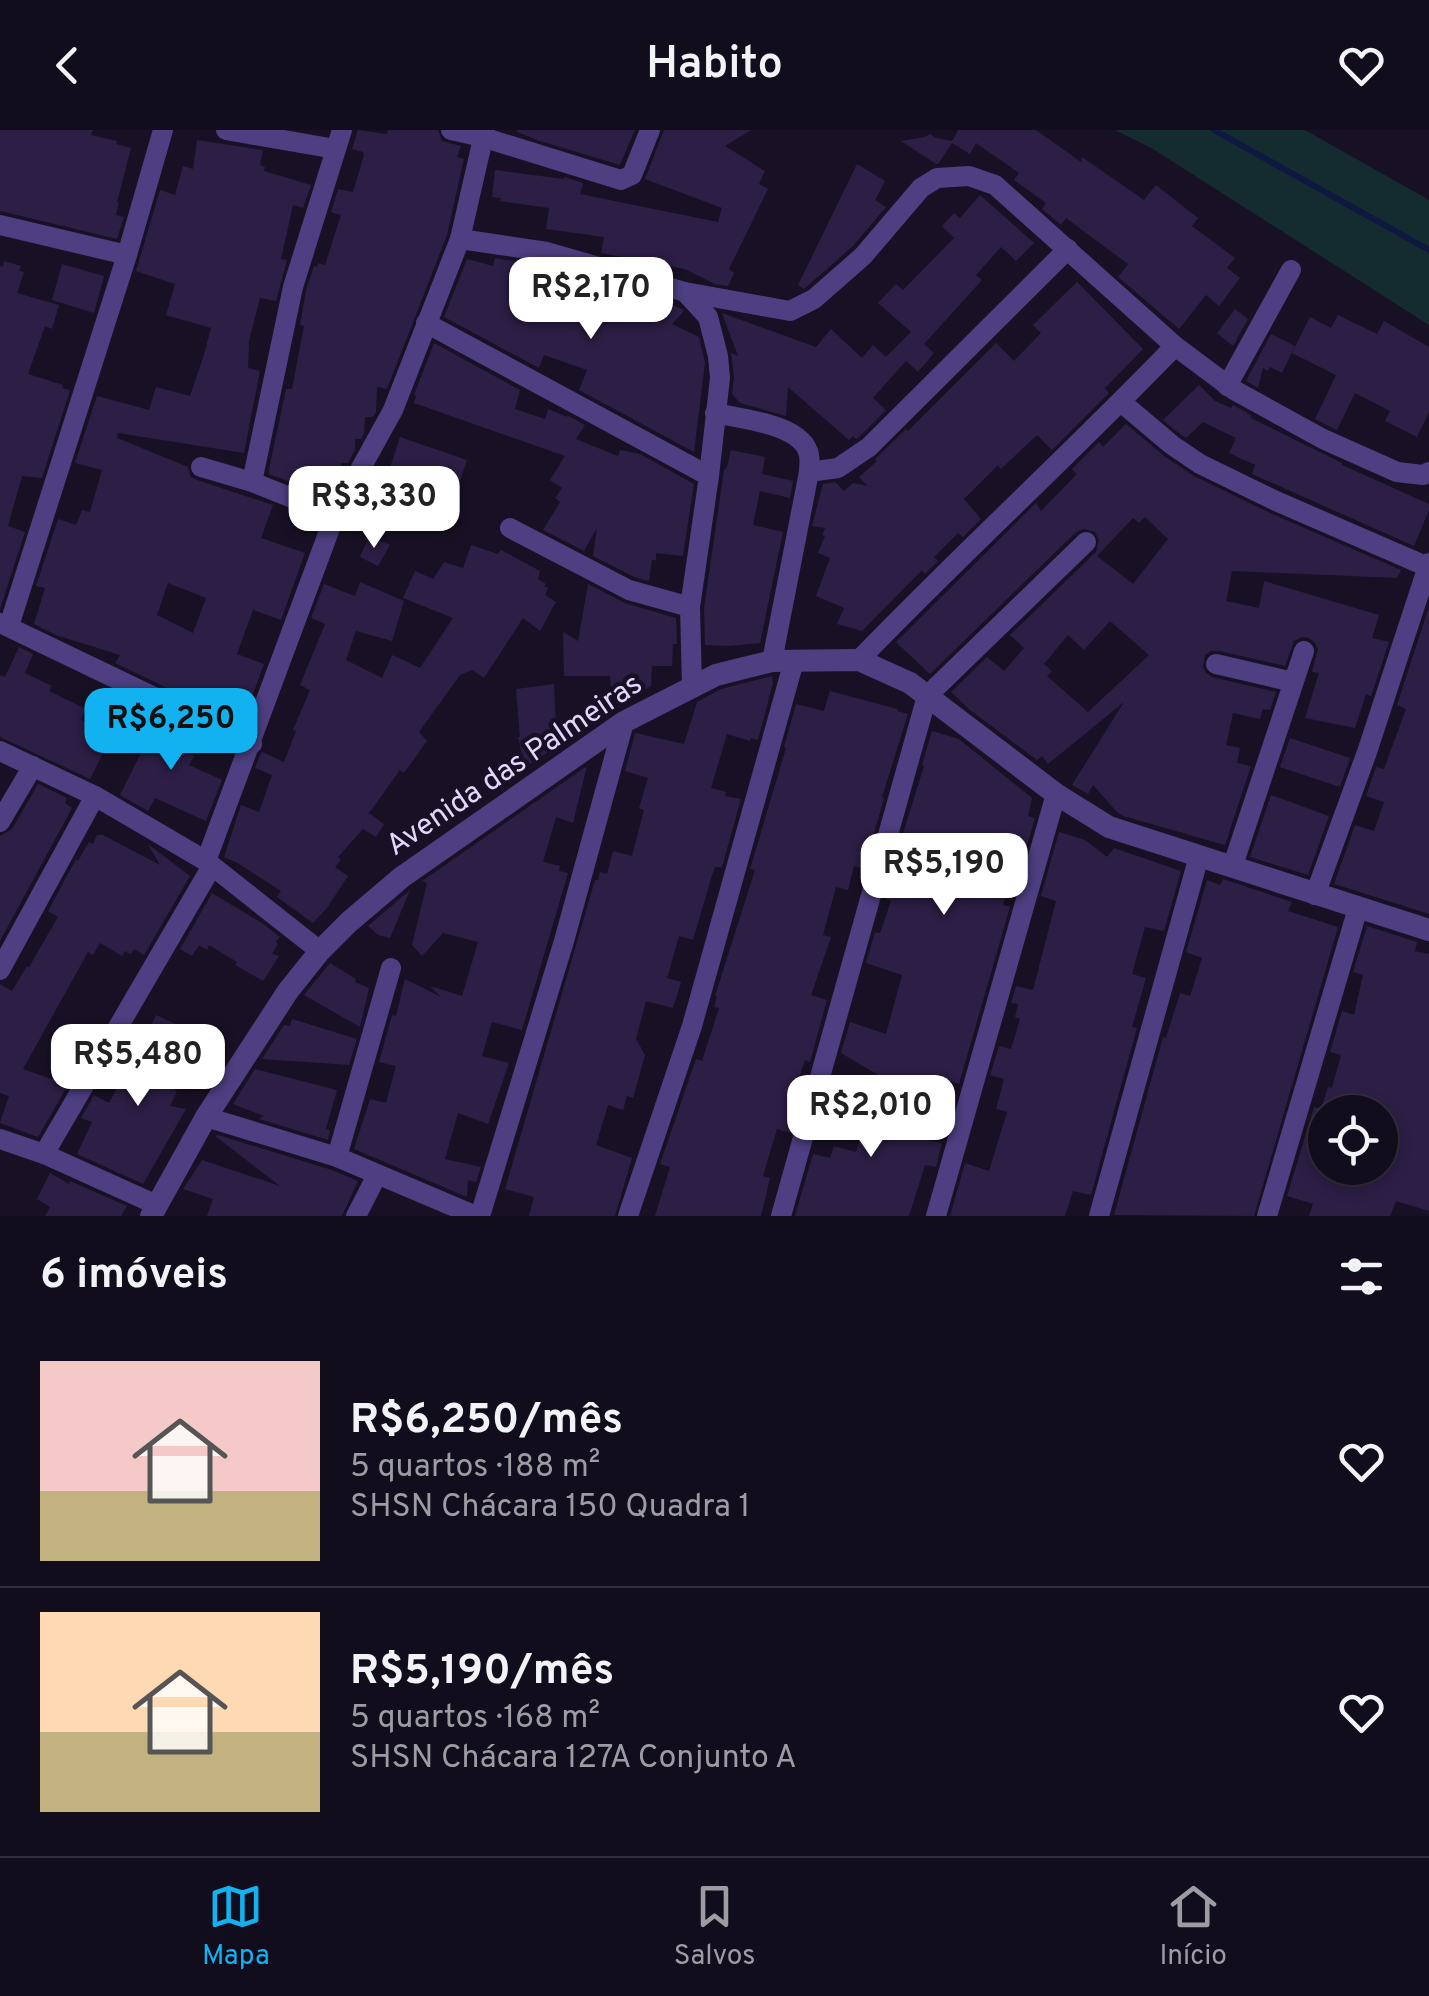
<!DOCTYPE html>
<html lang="pt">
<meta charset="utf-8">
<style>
:root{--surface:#120d1c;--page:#1f1b29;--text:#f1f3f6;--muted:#9c9ca3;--line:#312d3b;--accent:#11b2ef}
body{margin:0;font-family:Overpass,sans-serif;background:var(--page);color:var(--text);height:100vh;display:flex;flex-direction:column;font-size:38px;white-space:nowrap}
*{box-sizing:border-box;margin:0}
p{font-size:32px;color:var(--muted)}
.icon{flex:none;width:55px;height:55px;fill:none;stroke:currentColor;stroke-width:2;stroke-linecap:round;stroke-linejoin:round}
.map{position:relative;height:1086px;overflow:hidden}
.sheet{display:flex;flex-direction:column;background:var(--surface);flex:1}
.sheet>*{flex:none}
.buttons{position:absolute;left:1308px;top:965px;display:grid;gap:20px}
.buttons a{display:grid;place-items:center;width:90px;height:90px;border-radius:50%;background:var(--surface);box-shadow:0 5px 15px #0003,0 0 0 2px var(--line);font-size:50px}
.price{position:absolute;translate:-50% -85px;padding:0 22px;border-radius:20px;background:#fff;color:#222;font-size:32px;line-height:65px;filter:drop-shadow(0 2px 5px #0008)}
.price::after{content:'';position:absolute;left:50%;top:60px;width:30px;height:22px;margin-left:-15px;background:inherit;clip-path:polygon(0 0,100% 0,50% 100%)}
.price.selected{background:var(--accent);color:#111}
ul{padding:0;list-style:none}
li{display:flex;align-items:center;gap:30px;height:250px;padding:0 40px}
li+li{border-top:2px solid var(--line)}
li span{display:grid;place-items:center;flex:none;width:280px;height:200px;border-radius:0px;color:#555}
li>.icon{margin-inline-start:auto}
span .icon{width:120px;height:120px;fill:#fffc;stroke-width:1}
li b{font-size:42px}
h2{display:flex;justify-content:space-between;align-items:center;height:120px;padding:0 40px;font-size:42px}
header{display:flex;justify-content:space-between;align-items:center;height:130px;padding:0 40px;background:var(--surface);font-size:45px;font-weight:600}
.menu{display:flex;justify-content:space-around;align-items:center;height:140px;border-top:2px solid var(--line);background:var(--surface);font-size:28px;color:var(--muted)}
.menu a{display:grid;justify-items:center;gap:5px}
.menu .selected{color:var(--accent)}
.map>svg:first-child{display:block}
</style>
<header><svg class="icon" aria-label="back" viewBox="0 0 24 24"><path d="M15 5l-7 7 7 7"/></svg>Habito<svg class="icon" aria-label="heart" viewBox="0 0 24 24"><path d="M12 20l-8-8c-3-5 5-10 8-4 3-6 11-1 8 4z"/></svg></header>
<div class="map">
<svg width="1429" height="1086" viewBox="0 0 1429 1086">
<rect width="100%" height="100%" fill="#181125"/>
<!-- green -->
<polygon fill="#142b2f" points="1115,0 1305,0 1429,70 1429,195 1153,19"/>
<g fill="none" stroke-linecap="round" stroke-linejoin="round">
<!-- stream -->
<polyline stroke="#0e1841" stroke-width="6" points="1214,0 1429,120"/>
</g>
<!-- building -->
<g fill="#2d1e45" fill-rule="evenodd">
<polygon points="0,0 93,0 91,5 117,11 116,14 131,18 117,72 119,72 116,85 124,87 117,109 0,81"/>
<polygon points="358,0 387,4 388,0 438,0 442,11 461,16 457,27 464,29 447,105 387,259 377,257 376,282 373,287 365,287 364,304 361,309 355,309 355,320 348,333 341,333 341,343 303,344 303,357 269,344 269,339 286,259 292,259 304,196 300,195 306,160 314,136 317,137 318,133 325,135 341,85 331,82 338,59 353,62 364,25 363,22 352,19"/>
<polygon points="517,0 635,0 620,35 540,11 517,2"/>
<polygon points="664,0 751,0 725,16 765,41 759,54 768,59 729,139 734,143 728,156 715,154 685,139 601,123 604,107 546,99 549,78 500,71 501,68 492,67 495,40 564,49 564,47 583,53 580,64 718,92 722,78 645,49"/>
<polygon points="957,0 1036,0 1081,32 1082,27 1144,70 1156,55 1198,88 1192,96 1235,128 1227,138 1240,148 1219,176 1206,165 1179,199 1118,147 1128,134 1066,88 1061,95 1042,79 1046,73 1014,50 1019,43 976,13 970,24 952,13 938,34 936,34 901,11 925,7 930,4 936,8 952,11 958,1"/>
<path d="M197,10L263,20L260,35L265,37L264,41L311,55L303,78L293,75L281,129L287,130L276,171L260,168L249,211L248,238L260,241L244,323L118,303L117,308L188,337L190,346L197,350L273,375L261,408L305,423L281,490L253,480L237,524L264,534L246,583L243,585L211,573L209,578L115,533L120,525L56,505L34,494L45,458L36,456L58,389L76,395L82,380L90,382L102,340L75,333L97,266L149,280L156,257L190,266L203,228L211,198L166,185L175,154L136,141L160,60L175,65L183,36L193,39ZM168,453L206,468L193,503L157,485Z"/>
<polygon points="857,34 885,51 875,70 886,77 853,116 804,159 798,155"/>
<polygon points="980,65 1034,113 1016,131 1001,117 976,145 982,150 924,214 934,223 918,242 906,231 873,268 886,280 860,306 856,309 853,306 849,310 788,257 786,286 740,273 732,264 734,247 731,223 738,226 722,183 816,217 831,199 862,228 873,215 886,227 911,202 878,173 896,154 903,160 954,108 942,96 954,83 960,88"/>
<polygon points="495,128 539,135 537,149 592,171 599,152 652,177 657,168 682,179 684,181 672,194 699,207 705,233 694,322 579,260 587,240 544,225 539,238 444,187 467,129 493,136"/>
<polygon points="4,131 21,136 19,141 24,142 17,163 59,175 52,199 45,196 28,244 63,255 62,258 70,260 42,348 22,346 8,396 25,402 0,479 0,136 3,137"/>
<polygon points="62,134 104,146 94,183 52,170"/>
<polygon points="1077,152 1143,219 1105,258 1109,263 1052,320 1037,305 1001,339 998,335 964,369 981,389 963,407 958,403 934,427 938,431 925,444 922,440 862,501 837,494 844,478 816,466 830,428 818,423 825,406 822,405 825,398 812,396 823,354 835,352 844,361 853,353 868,356 859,347 877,331 875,329 906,299 908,301 996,213 1014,231 1041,203 1033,195"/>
<polygon points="1235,179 1248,189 1233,216 1217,203"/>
<polygon points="1338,185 1377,204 1384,191 1429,217 1429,282 1417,307 1385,291 1390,281 1355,263 1337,300 1315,289 1336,245 1292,223 1310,187 1331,198"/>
<polygon points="1271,204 1295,216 1282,243 1270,237 1268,241 1263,238 1258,258 1246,251"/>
<polygon points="434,213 520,260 515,279 545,289 548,279 567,287 567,285 585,295 576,309 618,326 620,320 640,324 694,354 683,426 656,423 656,430 652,430 649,451 634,447 593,426 597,398 584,421 543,400 560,372 555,368 562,358 550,350 565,326 414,273 416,266 414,265"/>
<polygon points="1199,255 1215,271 1231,278 1233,275 1251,285 1251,288 1342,333 1342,335 1429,374 1429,380 1414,416 1252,344 1255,335 1229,323 1236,308 1203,292 1186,308 1180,304 1163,290"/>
<path d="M1126,294L1164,326L1194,346L1270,383L1401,440L1397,448L1232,441L1226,471L1259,478L1264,451L1379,485L1372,508L1389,512L1371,566L1366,564L1355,598L1305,588L1319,543L1312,542L1318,519L1315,513L1309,508L1302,507L1294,511L1285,536L1219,521H1211L1205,525L1203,537L1206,543L1212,547L1276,562L1270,580L1263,579L1260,589L1233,583L1226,615L1240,618L1237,633L1251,636L1225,715L1123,686L1117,682L1093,655L1088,664L1072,655L1124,572L1048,634L1042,626L1037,630L970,580L951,562L987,527L1004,541L1024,518L1010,505L1096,422L1099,410L1095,402L1084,399L1076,402L930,544L896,512L1036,373L1041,381L1077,344L1072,339L1099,312L1103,317ZM1145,387L1168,409L1133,454L1097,426L1133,388L1139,393ZM1110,491L1149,525L1088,582L1047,546L1052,541L1044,534L1068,505L1084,520Z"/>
<polygon points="400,307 467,330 444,397 378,374"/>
<polygon points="731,320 765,327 762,344 793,351 790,368 760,361 753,395 783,402 760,513 729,516 705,515 704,478 724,340 727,337"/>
<polygon points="369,406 390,415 378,436 360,427"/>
<polygon points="471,415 498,424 501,420 540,441 538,449 546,454 544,456 548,458 545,465 556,472 540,501 523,488 484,548 472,540 460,545 419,602 427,611 404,643 400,640 369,683 384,694 376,707 363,699 338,727 341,730 335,737 348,746 327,778 313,793 277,767 281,761 236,732 224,727 241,675 259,682 272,645 255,638 260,625 262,622 284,632 296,601 293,600 310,560 300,555 325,494 311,488 324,454 355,466 360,452 404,471 392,511 356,501 346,530 382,548 392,525 420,538 453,488 403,468 415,441 433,449 444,432 463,438"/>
<polygon points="588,454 625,473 676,488 677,514 673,514 672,536 652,536 651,556 613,581 610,546 564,546 563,502 578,511"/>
<polygon points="1429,477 1429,784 1334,754 1355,695 1374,701 1384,672 1366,666 1376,637 1384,639 1406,579 1397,575"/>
<polygon points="19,517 33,524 25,543 52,556 49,561 86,579 81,590 112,605 90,649 0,607 0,545 5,547"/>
<polygon points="772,546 773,553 758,610 751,608 750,611 727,604 711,658 726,662 725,666 741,669 722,737 715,737 712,745 693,810 679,806 667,848 681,852 673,878 646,871 636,909 645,925 633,968 627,966 623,980 608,975 596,1015 632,1028 615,1086 529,1086 534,1067 505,1059 595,750 598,750 600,742 607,744 613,721 632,726 644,680 639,678 648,648 625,641 635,603 684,614 697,572 721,559"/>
<polygon points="554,554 557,616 525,637 518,607 520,607 516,559"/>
<polygon points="830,561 897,579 897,581 908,584 882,667 884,668 864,739 854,736 848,760 836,757 823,805 831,807 811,865 827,870 810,932 805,930 790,976 797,978 790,1003 777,999 763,1046 770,1048 761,1086 655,1086 670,1037 660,1034 696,929 702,931 719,878 714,877 717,866 715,866 755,740 750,739 786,618 784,617 796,574 824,581"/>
<polygon points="160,585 195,602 186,622 194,626 189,635 222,650 206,691 155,668 148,681 120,665"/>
<polygon points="932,601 959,609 1032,668 1028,686 1035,688 1024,725 1019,723 1016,731 1003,775 1010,777 959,954 945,950 936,979 841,923 850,892 886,904 902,845 866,833 875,802 880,803 891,771 886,769 893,744 900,746 910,717 900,713 924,636 922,635"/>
<polygon points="1290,608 1350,628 1340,657 1280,637"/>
<polygon points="587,636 573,693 556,687 543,732 560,736 559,741 568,743 522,900 492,892 482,926 509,933 488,994 458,983 445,1029 481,1037 476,1052 468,1050 467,1067 354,1019 370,969 386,973 396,936 379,932 392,885 396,886 405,849 441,867 430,856 462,866 478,812 443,803 422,826 412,815 427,753 422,751"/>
<polygon points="38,654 67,668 65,673 72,678 0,811 0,706 12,699"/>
<polygon points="1271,665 1329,686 1308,745 1250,727"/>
<polygon points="1059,702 1085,710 1107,727 1114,718 1181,741 1164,801 1145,797 1132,844 1146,848 1132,897 1137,898 1091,1065 1073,1061 1065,1086 950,1086 965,1033 989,1041 1007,982 996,979 1004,949 990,945 999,916 1011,919 1020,889 1015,887 1018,874 1011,873 1016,856 1033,860 1056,771 1041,766"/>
<polygon points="97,705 103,705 160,735 148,714 190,746 144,825 134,819 131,824 125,821 122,826 100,813 93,825 88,822 23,939 68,955 38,1007 0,993 9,966 0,963 0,854 12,861 27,836 29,837 58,787 48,781 76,729 78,731 89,712 93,714"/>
<polygon points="1223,749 1292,772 1288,781 1338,797 1254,1086 1114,1085 1163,907 1166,908 1180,863 1190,866 1202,828 1186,822 1207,750 1220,755"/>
<polygon points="410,760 390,808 378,805 368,796"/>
<polygon points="212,763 262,793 280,807 276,812 278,814 272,824 279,826 263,851 235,835 237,832 209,815 207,820 199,815 192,826 180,819"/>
<path d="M1367,796L1417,812L1415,821L1429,824V1081L1396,1071L1390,1086H1309L1313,1074L1287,1066L1314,977L1321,979L1328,957L1332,958L1341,925L1330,922L1342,881L1354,885L1363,845L1353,842ZM1325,982H1385L1380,999V1038H1325Z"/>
<polygon points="330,833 356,849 355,852 369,858 360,897 304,865"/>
<polygon points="156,885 187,899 167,941 177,946 171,958 177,961 170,976 186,979 143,1054 77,1024 92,992 81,988 94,965 109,973 123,947 127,949"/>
<polygon points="292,889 357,909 349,935 262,929 284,895 290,896"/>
<polygon points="255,939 337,960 326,999 330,1000 328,1010 259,989 264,986 233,974"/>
<polygon points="833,952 935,984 927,1010 942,1013 936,1037 925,1035 909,1086 795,1086 813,1024 830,1028 834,1016 856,1022 865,990 825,979"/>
<polygon points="218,1005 332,1040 358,1051 342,1086 207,1086 213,1069 183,1059 202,1030 280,1056 215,1006"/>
<polygon points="50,1043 69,1054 70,1051 127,1076 121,1086 45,1086 50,1077 37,1069"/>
</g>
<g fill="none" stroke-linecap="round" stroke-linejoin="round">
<!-- minor -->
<g stroke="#4d3f81" stroke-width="20">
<polyline points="226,0 335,19"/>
<polyline points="451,0 482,7 621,50 632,45 650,0"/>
<polyline points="0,95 127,125"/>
<polyline points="460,109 547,122 685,162 790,181 814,169 863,126 921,58 937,48 969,46 995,55 1175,216 1234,260 1323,309 1397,342 1423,345 1429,342"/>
<polyline points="685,162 708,187 718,226 720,248 709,346 690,477 692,556"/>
<polyline points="426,193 709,346"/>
<polyline points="1227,256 1291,140"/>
<polyline points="1121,272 1172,315 1200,334 1276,371 1428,437"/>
<path d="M715,283C741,289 803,294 809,325C810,331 809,336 809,342L772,531"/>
<polyline points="201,337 252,352 335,385"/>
<polyline points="809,342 838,338 869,317 1068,119"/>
<polyline points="252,352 293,157 342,0"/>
<polyline points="510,398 629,460 690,477"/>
<polyline points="0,493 252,614"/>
<polyline points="9,496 127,125 163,0"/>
<path d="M859,530C962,423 1072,323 1175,216"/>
<polyline points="1216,534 1293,552"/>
<polyline points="0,621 95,666 206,731 320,821"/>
<polyline points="0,692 33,636"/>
<polyline points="206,731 335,385 393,280 460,109 485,0"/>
<polyline points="1233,735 1304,521"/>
<polyline points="1315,765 1367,622 1429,433"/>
<polyline points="0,840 95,666"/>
<polyline points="206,987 337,1027 476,1086"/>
<polyline points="0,1009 44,1024 157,1075"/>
<polyline points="44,1024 212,736"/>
<polyline points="337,1027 391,838"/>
<polyline points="356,1086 377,1045"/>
<polyline points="480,1086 564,811 624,592"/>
<polyline points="628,1086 692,896 794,531"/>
<polyline points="781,1086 927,566 1086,412"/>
<polyline points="936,1086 1056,664"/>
<polyline points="1099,1086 1199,726"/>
<polyline points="1267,1086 1358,778"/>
</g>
<!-- tertiary -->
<polyline stroke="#4d3f81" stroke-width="22" points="151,1086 206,987 288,861 320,821 349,792 402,747 624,592 716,545 772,531 859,530 910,553 1056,664 1109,697 1429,800"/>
</g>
<g text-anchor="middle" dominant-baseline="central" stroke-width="9" stroke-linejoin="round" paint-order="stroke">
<!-- street labels -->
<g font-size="30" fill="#e2d8fc" stroke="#181125">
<text transform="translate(515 636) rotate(-34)">Avenida das Palmeiras</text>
</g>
</g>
</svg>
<div class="buttons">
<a><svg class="icon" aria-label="locate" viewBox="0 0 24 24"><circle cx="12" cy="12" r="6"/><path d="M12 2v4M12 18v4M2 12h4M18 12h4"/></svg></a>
</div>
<b class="price" style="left:591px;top:212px">R$2,170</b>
<b class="price" style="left:374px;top:421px">R$3,330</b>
<b class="price selected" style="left:171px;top:643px">R$6,250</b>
<b class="price" style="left:944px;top:788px">R$5,190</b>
<b class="price" style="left:138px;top:979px">R$5,480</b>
<b class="price" style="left:871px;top:1030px">R$2,010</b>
</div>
<section class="sheet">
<h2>6 imóveis<svg class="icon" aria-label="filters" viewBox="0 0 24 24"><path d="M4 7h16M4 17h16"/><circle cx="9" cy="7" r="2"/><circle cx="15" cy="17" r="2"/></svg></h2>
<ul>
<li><span style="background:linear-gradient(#f6c9c9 65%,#c2b280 0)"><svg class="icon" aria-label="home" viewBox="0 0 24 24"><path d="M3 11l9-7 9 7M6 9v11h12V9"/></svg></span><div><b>R$6,250/mês</b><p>5 quartos · 188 m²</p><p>SHSN Chácara 150 Quadra 1</p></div><svg class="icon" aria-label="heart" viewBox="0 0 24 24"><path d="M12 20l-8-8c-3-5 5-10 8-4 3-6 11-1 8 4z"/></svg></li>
<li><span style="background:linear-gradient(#ffd9b3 60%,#c2b280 0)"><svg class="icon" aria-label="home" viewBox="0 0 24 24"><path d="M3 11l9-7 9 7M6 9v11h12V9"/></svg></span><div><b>R$5,190/mês</b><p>5 quartos · 168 m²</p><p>SHSN Chácara 127A Conjunto A</p></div><svg class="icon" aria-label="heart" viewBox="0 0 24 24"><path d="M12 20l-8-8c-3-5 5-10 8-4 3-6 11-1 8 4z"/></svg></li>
</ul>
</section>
<nav class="menu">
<a class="selected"><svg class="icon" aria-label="map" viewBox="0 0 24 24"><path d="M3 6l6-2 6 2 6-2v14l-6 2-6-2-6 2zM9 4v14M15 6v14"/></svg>Mapa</a>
<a><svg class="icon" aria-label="saved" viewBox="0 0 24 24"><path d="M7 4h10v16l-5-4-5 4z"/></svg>Salvos</a>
<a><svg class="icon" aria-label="home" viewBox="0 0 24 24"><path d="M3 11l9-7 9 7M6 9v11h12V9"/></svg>Início</a>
</nav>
